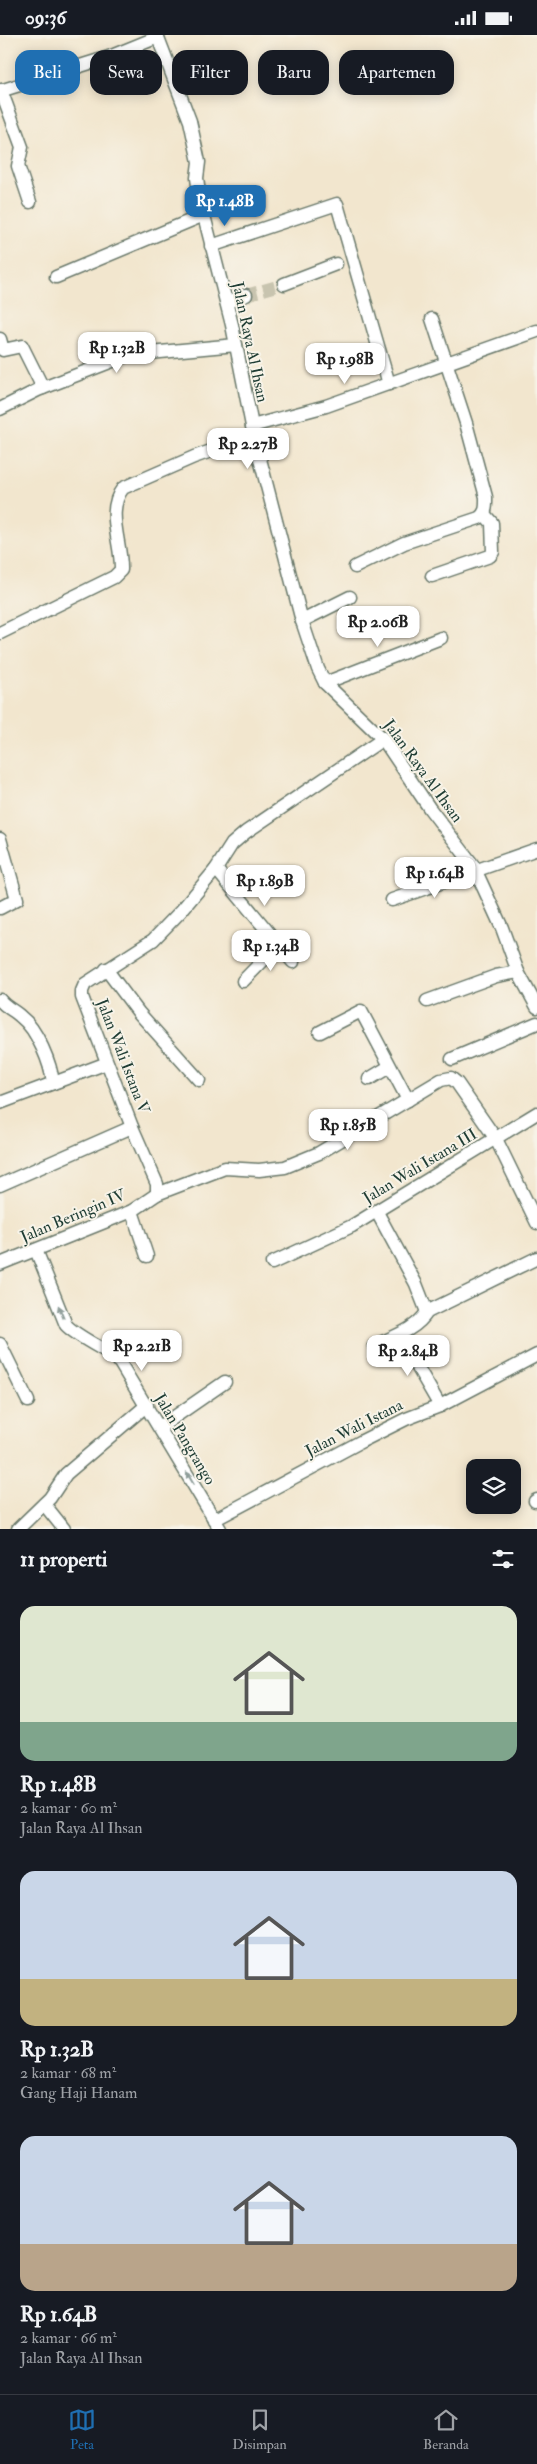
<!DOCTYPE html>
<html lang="id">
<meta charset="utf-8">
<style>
:root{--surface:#171b24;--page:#20242c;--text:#f1f3f6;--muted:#9ea1a6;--line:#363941;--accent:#1f6fb2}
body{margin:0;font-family:"IM FELL Double Pica",serif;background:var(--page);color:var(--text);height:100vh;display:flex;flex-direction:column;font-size:19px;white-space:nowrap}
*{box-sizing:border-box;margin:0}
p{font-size:16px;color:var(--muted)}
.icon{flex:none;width:28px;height:28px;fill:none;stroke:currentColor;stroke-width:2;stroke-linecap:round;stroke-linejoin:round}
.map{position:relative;height:1494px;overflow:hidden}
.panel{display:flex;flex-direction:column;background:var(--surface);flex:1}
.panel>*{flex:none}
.top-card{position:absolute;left:15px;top:15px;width:508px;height:45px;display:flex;gap:10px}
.buttons{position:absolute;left:466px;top:1424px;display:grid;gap:10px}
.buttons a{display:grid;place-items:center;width:55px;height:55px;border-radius:10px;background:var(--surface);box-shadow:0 2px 12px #0003;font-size:25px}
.price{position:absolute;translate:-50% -42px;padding:0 11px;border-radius:10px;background:#fff;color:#222;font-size:16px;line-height:32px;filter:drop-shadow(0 1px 2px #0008)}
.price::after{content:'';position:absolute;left:50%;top:30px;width:15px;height:11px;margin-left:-8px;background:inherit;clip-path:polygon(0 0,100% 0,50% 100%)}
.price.on{background:var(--accent);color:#fff}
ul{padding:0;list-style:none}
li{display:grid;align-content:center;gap:10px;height:265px;padding:0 20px}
li span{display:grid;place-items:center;height:155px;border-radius:15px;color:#555}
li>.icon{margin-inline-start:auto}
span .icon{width:90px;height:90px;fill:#fffc;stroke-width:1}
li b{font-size:21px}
h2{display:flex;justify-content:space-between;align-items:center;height:60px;padding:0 20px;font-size:21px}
.tag{padding:0 18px;border-radius:15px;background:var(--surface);box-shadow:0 2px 12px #0003;font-size:18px;line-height:45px}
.tag.on{background:var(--accent);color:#fff}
.status{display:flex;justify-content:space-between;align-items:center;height:35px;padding:0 25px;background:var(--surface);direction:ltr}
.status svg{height:14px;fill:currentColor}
.tab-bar{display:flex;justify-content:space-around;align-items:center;height:70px;border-top:1px solid var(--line);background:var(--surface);font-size:14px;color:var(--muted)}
.tab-bar a{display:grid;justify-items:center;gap:2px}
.tab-bar .on{color:var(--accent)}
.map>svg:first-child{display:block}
</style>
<div class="status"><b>09:36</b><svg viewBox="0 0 49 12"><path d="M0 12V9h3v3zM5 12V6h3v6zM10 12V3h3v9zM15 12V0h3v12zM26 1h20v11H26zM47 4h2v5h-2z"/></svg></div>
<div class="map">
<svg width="537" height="1494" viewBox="0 0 537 1494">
<rect width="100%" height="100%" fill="#f7f3e8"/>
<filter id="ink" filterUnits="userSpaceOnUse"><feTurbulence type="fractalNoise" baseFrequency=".02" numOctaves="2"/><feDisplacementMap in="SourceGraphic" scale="10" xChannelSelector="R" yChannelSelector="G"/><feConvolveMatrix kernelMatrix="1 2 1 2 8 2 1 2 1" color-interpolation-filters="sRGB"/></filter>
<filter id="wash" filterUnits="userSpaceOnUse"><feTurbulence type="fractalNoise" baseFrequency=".0096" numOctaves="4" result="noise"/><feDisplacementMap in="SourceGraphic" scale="20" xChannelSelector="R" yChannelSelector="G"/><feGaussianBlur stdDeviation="1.12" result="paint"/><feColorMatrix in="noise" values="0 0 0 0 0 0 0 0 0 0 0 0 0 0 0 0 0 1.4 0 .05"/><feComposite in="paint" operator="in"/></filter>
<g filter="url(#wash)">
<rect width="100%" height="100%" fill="#f2e6ce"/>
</g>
<g filter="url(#ink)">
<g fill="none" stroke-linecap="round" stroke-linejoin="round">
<!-- minor-tunnel -->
<polyline stroke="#c8c4af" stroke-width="12" stroke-dasharray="12 6" stroke-linecap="butt" points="246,260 284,249"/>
<defs>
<g id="minor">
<polyline points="157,0 190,86 199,127 197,143 200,165 232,290 254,401 302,586 318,634 325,648 383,704 430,774 473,830 502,893 518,937 537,972"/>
<polyline points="1,55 22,112 18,131 30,167"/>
<polyline points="0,56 109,22 158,2"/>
<polyline points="211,211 337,169 389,349"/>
<polyline points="56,242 204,180"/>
<polyline points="284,249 336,229"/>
<polyline points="227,267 246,260"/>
<polyline points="0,304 3,315 22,311 43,353"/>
<polyline points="0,374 38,355 128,320 236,310"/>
<polyline points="252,391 326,371 537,296"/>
<path d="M355,532L404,508L479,483C487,477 486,471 486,462L466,388L432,284"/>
<polyline points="432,541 490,521 493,517 492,488 484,479"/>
<polyline points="302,586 350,562"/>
<path d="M0,598L114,542L121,535C122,508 105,476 123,453L194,422L254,401"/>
<polyline points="325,648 441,603"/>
<polyline points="0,804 17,864 0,873"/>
<polyline points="216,834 293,927"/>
<polyline points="392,865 537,814"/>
<polyline points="106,934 139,978 199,1045"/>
<polyline points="243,946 278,910"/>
<path d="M0,965C6,973 14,975 21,982C37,994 51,1029 53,1048"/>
<polyline points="427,966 496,941 518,937"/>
<polyline points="320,997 361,976 408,1065"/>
<polyline points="452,1024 537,988"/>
<polyline points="369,1044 389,1032"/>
<polyline points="0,1068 107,1028"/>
<polyline points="0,1150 132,1092"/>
<polyline points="157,1159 157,1149 132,1092 82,962 82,956 85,949 153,905 181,876 216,834 232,809 246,797 383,704"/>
<polyline points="132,1176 147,1221"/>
<path d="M36,1215L66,1290C76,1301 102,1313 117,1323L220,1494"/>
<polyline points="272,1228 352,1191 537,1078"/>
<polyline points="0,1229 132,1176 157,1159 225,1133 259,1135 285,1132 319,1118 441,1045 451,1043 457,1048 496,1104 537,1188"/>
<polyline points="427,1277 537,1223"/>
<polyline points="399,1300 440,1371"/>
<polyline points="0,1309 28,1366"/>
<path d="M374,1311C392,1302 416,1295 427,1277L416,1249L377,1177"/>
<polyline points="160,1392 225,1347"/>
<polyline points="535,1466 537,1465"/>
<polyline points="44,1469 64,1494"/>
<polyline points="214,1485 362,1406 406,1384 440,1371 537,1320"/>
<polyline points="18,1494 50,1463 66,1439 147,1370"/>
</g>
</defs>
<!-- minor casing -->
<use href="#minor" stroke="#69786a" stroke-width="15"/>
<!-- minor -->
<use href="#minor" stroke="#fff" stroke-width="12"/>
</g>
<!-- one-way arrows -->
<defs><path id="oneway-solid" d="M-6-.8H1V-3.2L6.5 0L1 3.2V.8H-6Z" transform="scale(1.25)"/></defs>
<g fill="#8f9e9a">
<use href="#oneway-solid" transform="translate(61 1277) rotate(-112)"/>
<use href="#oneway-solid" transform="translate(190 1443) rotate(-120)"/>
</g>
</g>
<g text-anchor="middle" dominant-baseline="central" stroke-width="4" stroke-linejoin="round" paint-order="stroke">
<!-- street labels -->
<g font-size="16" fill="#1f3d34" stroke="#f7f3e8">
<text transform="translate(250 307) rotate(78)">Jalan Raya Al Ihsan</text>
<text transform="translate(423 736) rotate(54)">Jalan Raya Al Ihsan</text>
<text transform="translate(123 1021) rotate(69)">Jalan Wali Istana V</text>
<text transform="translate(420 1131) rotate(-31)">Jalan Wali Istana III</text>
<text transform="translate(73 1181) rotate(-23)">Jalan Beringin IV</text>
<text transform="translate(354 1393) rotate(-27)">Jalan Wali Istana</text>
<text transform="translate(185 1404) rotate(59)">Jalan Pangrango</text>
</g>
</g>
</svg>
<div class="buttons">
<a><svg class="icon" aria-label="layers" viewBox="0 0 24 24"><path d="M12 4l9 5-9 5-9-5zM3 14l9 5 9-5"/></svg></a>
</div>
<b class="price on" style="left:225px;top:192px">Rp 1.48B</b>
<b class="price" style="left:117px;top:339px">Rp 1.32B</b>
<b class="price" style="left:345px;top:350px">Rp 1.98B</b>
<b class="price" style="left:248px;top:435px">Rp 2.27B</b>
<b class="price" style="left:378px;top:613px">Rp 2.06B</b>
<b class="price" style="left:435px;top:864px">Rp 1.64B</b>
<b class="price" style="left:265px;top:872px">Rp 1.89B</b>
<b class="price" style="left:271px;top:937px">Rp 1.34B</b>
<b class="price" style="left:348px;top:1116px">Rp 1.85B</b>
<b class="price" style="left:142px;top:1337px">Rp 2.21B</b>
<b class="price" style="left:408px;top:1342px">Rp 2.84B</b>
<div class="top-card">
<a class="tag on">Beli</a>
<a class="tag">Sewa</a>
<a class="tag">Filter</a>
<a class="tag">Baru</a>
<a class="tag">Apartemen</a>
</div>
</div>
<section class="panel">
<h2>11 properti<svg class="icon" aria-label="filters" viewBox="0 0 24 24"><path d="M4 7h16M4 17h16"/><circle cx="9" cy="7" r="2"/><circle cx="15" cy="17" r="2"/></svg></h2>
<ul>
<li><span style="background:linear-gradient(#dfe7d0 75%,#7fa58c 0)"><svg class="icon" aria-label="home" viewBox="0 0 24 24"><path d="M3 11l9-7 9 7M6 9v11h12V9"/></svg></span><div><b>Rp 1.48B</b><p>2 kamar · 60 m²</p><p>Jalan Raya Al Ihsan</p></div></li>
<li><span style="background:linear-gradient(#c9d6e8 70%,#c2b280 0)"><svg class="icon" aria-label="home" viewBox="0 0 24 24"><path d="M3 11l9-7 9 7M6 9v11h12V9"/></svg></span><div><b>Rp 1.32B</b><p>2 kamar · 68 m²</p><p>Gang Haji Hanam</p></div></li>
<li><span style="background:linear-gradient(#c9d6e8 70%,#b9a48a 0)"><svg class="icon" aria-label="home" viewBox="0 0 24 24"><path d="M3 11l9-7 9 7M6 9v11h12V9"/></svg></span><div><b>Rp 1.64B</b><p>2 kamar · 66 m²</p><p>Jalan Raya Al Ihsan</p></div></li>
</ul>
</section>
<nav class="tab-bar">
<a class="on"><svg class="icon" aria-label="map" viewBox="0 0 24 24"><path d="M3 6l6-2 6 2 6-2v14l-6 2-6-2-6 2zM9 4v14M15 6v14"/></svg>Peta</a>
<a><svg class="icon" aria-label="saved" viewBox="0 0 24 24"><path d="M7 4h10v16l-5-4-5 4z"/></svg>Disimpan</a>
<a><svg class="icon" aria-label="home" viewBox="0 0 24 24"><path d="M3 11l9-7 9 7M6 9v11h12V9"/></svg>Beranda</a>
</nav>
